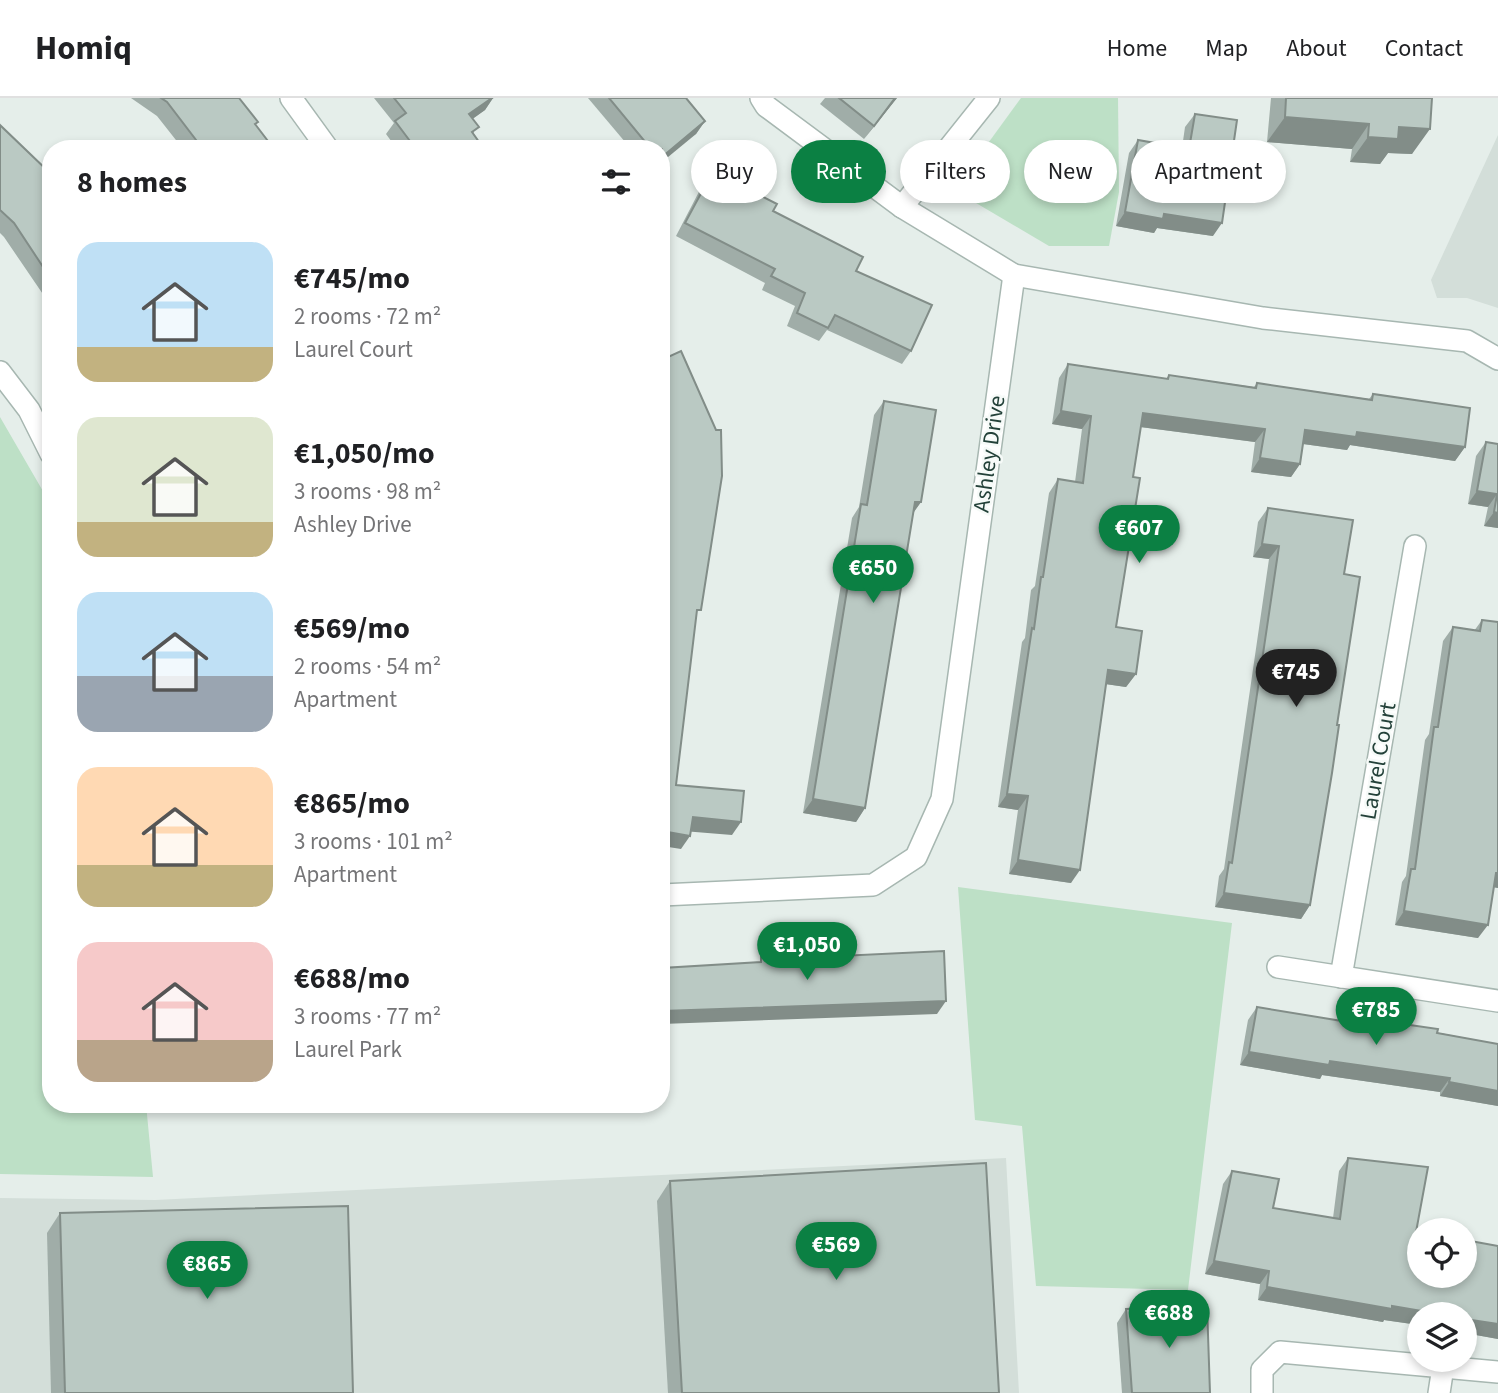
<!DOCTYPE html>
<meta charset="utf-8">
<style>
:root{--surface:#fff;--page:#f6f6f6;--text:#202124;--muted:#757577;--line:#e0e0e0;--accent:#0b8043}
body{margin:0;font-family:"Source Sans 3",sans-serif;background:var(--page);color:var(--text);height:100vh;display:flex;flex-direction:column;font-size:26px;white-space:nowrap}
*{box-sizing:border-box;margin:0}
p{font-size:23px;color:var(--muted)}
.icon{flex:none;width:38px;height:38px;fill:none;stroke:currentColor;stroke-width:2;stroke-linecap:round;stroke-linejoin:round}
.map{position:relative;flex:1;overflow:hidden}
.side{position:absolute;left:42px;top:42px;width:628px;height:973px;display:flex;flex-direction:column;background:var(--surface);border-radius:28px;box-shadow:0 4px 10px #0003}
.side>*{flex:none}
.guide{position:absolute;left:691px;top:42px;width:665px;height:63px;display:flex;gap:14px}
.controls{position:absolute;left:1407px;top:1120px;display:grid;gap:14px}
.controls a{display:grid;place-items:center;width:70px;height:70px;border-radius:50%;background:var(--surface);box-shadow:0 4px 10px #0003;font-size:35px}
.price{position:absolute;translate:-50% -60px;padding:0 16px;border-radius:24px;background:var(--accent);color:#fff;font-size:23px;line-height:46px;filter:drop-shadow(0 2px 4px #0008)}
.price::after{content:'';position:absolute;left:50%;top:42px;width:21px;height:16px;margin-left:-10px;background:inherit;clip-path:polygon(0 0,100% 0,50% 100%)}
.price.active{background:#222;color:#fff}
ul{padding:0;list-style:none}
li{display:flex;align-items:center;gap:21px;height:175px;padding:0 35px}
li span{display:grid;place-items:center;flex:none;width:196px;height:140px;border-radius:21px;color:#555}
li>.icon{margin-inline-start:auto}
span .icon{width:84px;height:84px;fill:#fffc;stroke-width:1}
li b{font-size:30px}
h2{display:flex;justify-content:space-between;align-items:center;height:84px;padding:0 35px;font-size:30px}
.chip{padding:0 24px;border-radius:32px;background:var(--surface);box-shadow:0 4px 10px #0003;font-size:24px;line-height:63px}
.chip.active{background:var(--accent);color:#fff}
header{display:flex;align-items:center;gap:42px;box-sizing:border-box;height:98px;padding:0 35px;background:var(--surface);border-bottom:2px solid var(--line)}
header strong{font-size:33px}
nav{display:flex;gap:38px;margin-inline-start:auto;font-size:24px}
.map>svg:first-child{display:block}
</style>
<header>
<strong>Homiq</strong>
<nav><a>Home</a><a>Map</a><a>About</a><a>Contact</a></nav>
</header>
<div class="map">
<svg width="1498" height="1295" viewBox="0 0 1498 1295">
<rect width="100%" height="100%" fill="#e5eeea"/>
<!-- built -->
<g fill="#d3ded9">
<polygon points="1498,37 1498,210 1467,200 1437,200 1431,182"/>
<polygon points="1006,1060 1019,1295 0,1295 0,1100 155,1102"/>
</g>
<!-- green -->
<g fill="#bde0c6">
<polygon points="1021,0 1118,0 1119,94 1109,148 1049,148 954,92"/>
<polygon points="0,319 51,407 51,1006 146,1006 153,1079 0,1076"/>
<polygon points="958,789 1232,825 1188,1192 1036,1188 1022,1028 975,1022"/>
</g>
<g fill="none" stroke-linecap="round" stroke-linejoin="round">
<defs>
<g id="street">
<polyline points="291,0 328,51"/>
<polyline points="761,0 766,8 902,109 1014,177 1263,220 1467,243 1498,261"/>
<polyline points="902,109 989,0"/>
<polyline points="0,274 29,312 51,356"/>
<polyline points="662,797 873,787 916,759 942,701 1014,177"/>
<polyline points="1278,869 1498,903"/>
<polyline points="1341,879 1415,448"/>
<polyline points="1262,1295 1262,1272 1280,1254 1498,1274"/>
<polyline points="1439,1295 1443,1269"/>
</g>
</defs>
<!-- street casing -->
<use href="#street" stroke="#a7b7b1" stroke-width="24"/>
<!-- street -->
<use href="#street" stroke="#fff" stroke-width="21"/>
</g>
<!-- wall -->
<g fill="#a0ada8">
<polygon points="131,0 239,0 255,27 274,51 183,51 157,18"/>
<polygon points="374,0 493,0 485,12 472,21 474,36 484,51 397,51 386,36 394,25"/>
<polygon points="588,0 686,0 705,23 696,36 662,51 631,51"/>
<polygon points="825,0 897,0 864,41 820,6"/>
<polygon points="1271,0 1432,0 1412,56 1388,55 1380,66 1350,64 1352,51 1267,44"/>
<polygon points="1195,16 1213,138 1157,130 1154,135 1116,128 1129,55 1138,42 1182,50 1185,29"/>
<polygon points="0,27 51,76 51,208 4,139 0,135"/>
<polygon points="713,73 773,113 856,173 911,253 902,266 827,232 819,243 787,228 795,208 762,192 765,185 676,138 703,86"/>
<polygon points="1068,266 1166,281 1169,277 1254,289 1257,285 1369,301 1373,296 1465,349 1455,363 1350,347 1347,352 1303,346 1300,366 1291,379 1251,374 1255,344 1140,329 1133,379 1116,529 1136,576 1126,589 1106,586 1071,785 1009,776 1018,712 998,709 1022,544 1025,540 1031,492 1035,488 1049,395 1058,381 1075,384 1082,331 1052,326 1059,280"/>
<polygon points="884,303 921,404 913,415 865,710 856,724 803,715 852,420 859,409 874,317"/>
<polygon points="1486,344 1498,346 1498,430 1484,428 1488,409 1468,406 1476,358"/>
<polygon points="1268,410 1344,476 1337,627 1310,807 1301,821 1215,809 1219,778 1224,771 1269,461 1253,459 1258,424"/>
<polygon points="1482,522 1498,790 1494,789 1478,840 1395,827 1402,784 1406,778 1425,642 1429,636 1443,543 1453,529 1474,533"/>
<polygon points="1257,909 1357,926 1361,920 1498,946 1498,1008 1440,998 1440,994 1322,977 1320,981 1240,967 1248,922"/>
<polygon points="1348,1060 1416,1134 1498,1148 1498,1241 1465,1235 1419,1216 1419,1227 1384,1222 1383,1224 1258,1202 1260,1186 1205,1176 1223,1086 1232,1073 1273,1110 1333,1120 1339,1073"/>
<polygon points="670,1083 999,1295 668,1295 657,1103"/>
<polygon points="60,1115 353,1295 51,1295 47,1135"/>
<polygon points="1126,1211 1210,1295 1122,1295 1117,1225"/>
</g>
<!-- shaded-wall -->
<g fill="#828d88">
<polygon points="492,0 493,0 485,12 460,30 469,16"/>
<polygon points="895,0 897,0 864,41 874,28"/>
<polygon points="1285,19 1369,26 1352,51 1267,44"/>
<polygon points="705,23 696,36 662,64 662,59"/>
<polygon points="1399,29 1430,31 1412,56 1388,55 1380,66 1350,64 1368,39"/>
<polygon points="1125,114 1164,116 1222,125 1213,138 1157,130 1154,135 1116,128"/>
<polygon points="1061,313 1091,318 1082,331 1052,326"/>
<polygon points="1143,315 1265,331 1255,344 1133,328"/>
<polygon points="1305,332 1357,334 1465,349 1455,363 1350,347 1347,352 1296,345"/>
<polygon points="1260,360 1300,366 1291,379 1251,374"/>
<polygon points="1477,393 1497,396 1488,409 1468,406"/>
<polygon points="915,404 921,404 911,418"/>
<polygon points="1494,414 1498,415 1498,430 1484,428"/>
<polygon points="1262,446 1279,448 1269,461 1253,459"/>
<polygon points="1108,572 1136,576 1126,589 1098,585"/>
<polygon points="1007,696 1028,698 1018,712 998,709"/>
<polygon points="813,701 865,710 856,724 803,715"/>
<polygon points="693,719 741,724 732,737 683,733"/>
<polygon points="662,733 690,738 681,751 662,748"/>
<polygon points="1018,762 1080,772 1071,785 1009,776"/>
<polygon points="1496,775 1498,775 1498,790 1487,788"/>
<polygon points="1224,795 1310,807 1301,821 1215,809"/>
<polygon points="1404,813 1488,827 1478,840 1395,827"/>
<polygon points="946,903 937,916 662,926 662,913"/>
<polygon points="1249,954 1330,963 1450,980 1440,994 1322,977 1320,981 1240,967"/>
<polygon points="1449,984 1498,993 1498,1008 1440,998"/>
<polygon points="455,1006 496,1006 494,1009 451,1013"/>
<polygon points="1214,1163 1269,1173 1260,1186 1205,1176"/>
<polygon points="1267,1189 1392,1208 1439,1216 1419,1216 1419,1227 1384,1222 1383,1224 1258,1202"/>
<polygon points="1465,1221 1498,1226 1498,1241 1465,1235"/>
</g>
<!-- building -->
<g fill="#bac9c3" stroke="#828d88" stroke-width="2">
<polygon points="161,0 239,0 258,24 255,26 274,51 203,51 167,4"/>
<polygon points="394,0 492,0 469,16 479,29 472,34 484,51 416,51 395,23 406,15"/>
<polygon points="609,0 686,0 705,23 662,59 662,51 651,51"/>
<polygon points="839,0 895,0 874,28"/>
<polygon points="1286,0 1432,0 1430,31 1399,29 1398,41 1368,39 1369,26 1285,19"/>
<polygon points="1195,16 1237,22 1222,125 1164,116 1163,121 1125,114 1138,42 1189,51"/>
<polygon points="0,27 51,76 51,181 14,125 0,112"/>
<polygon points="713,73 777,106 773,113 863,159 856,173 932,207 911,253 835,217 828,230 797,215 805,195 771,178 775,171 685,125"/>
<polygon points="681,253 716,332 721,332 722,378 701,512 697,512 676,687 744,693 741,724 693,719 690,738 662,733 662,254 666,260"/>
<polygon points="1068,266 1168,281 1169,277 1256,290 1257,285 1372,302 1373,296 1470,310 1465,349 1357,334 1356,339 1305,332 1300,366 1260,360 1265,331 1143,315 1133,379 1140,380 1116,529 1142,533 1136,576 1108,572 1080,772 1018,762 1028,698 1007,696 1032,530 1034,531 1041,479 1043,479 1058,381 1083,385 1091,318 1061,313"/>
<polygon points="884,303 936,312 921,404 915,404 865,710 813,701 861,406 867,407"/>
<polygon points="1486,344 1498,346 1498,415 1494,414 1497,396 1477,393"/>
<polygon points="1268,410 1353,422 1344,476 1360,479 1337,627 1339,627 1332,675 1310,807 1224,795 1229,764 1232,765 1279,448 1262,446"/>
<polygon points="1482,522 1498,524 1498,775 1496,775 1488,827 1404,813 1411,771 1415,771 1434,629 1438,629 1453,529 1480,533"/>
<polygon points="944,853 946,903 662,913 662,870 761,864 761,859 840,855 840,858"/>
<polygon points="1257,909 1360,926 1361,920 1438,931 1437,935 1498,946 1498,993 1449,984 1450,980 1330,963 1329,967 1249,954"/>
<polygon points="1348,1060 1428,1069 1416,1134 1419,1134 1419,1178 1465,1178 1465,1142 1498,1148 1498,1226 1465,1221 1465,1216 1439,1216 1392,1208 1392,1211 1267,1189 1269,1173 1214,1163 1232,1073 1279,1081 1273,1110 1340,1121"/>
<polygon points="986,1065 999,1295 682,1295 670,1083"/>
<polygon points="348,1108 353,1295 65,1295 60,1115"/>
<polygon points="1207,1207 1210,1295 1132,1295 1126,1211"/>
</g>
<g text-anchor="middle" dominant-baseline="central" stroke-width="5" stroke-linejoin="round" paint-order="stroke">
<!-- street labels -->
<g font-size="23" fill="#234139" stroke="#f6faf8">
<text transform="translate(989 356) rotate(-82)">Ashley Drive</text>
<text transform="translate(1378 663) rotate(-80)">Laurel Court</text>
</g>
</g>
</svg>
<div class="controls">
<a><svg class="icon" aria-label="locate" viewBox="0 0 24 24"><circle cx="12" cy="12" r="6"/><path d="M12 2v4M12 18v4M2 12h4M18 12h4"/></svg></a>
<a><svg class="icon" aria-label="layers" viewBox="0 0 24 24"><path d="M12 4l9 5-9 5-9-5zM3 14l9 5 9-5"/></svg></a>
</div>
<b class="price" style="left:1139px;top:467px">€607</b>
<b class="price" style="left:873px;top:507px">€650</b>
<b class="price active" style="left:1296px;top:611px">€745</b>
<b class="price" style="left:807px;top:884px">€1,050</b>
<b class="price" style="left:1376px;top:949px">€785</b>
<b class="price" style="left:836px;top:1184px">€569</b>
<b class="price" style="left:207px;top:1203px">€865</b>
<b class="price" style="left:1169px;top:1252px">€688</b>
<div class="guide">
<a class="chip">Buy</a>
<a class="chip active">Rent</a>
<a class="chip">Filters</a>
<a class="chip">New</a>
<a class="chip">Apartment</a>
</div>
<section class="side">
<h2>8 homes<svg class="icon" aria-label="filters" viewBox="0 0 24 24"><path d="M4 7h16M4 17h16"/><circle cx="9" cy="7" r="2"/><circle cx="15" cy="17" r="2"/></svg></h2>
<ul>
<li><span style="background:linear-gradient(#bfe0f5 75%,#c2b280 0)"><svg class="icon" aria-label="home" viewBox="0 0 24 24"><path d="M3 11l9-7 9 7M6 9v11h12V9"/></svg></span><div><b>€745/mo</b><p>2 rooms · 72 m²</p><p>Laurel Court</p></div></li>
<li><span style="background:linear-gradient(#dfe7d0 75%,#c2b280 0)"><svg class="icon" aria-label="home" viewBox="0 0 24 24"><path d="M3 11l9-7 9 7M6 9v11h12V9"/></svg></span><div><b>€1,050/mo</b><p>3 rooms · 98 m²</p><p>Ashley Drive</p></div></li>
<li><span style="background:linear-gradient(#bfe0f5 60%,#9aa5b1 0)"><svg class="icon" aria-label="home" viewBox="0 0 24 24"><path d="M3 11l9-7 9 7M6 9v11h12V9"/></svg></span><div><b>€569/mo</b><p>2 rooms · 54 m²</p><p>Apartment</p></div></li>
<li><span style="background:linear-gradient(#ffd9b3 70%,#c2b280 0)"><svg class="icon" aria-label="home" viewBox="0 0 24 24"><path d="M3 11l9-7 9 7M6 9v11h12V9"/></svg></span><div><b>€865/mo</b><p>3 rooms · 101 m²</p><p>Apartment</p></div></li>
<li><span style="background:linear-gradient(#f6c9c9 70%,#b9a48a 0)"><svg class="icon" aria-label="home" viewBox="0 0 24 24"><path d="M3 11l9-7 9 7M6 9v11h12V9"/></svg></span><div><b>€688/mo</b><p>3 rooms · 77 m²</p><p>Laurel Park</p></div></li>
</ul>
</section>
</div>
